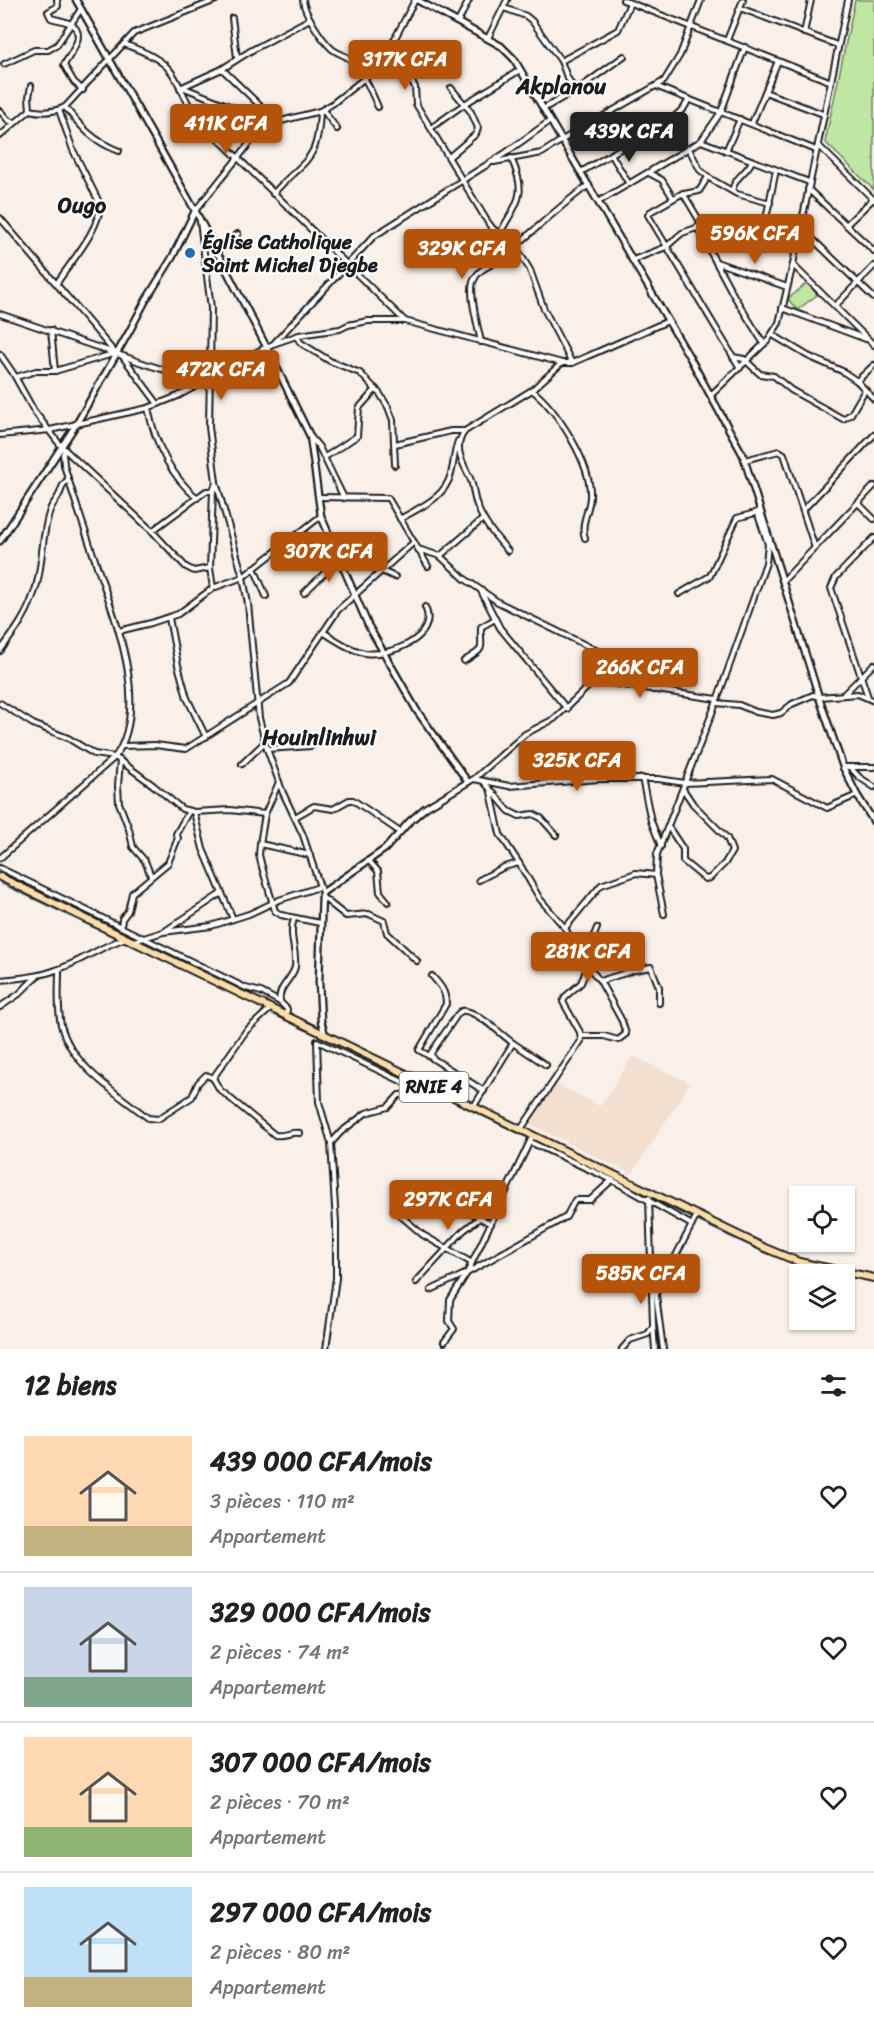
<!DOCTYPE html>
<html lang="fr">
<meta charset="utf-8">
<style>
:root{--surface:#fff;--page:#f6f6f6;--text:#222;--muted:#767676;--line:#e0e0e0;--accent:#b45309}
body{margin:0;font-family:Sriracha,sans-serif;background:var(--page);color:var(--text);height:100vh;display:flex;flex-direction:column;font-size:22px;white-space:nowrap}
*{box-sizing:border-box;margin:0}
p{font-size:20px;color:var(--muted)}
.icon{flex:none;width:33px;height:33px;fill:none;stroke:currentColor;stroke-width:2;stroke-linecap:round;stroke-linejoin:round}
.map{position:relative;height:1349px;overflow:hidden}
.sheet{display:flex;flex-direction:column;background:var(--surface);flex:1}
.sheet>*{flex:none}
.fabs{position:absolute;left:789px;top:1186px;display:grid;gap:12px}
.fabs a{display:grid;place-items:center;width:66px;height:66px;border-radius:0px;background:var(--surface);box-shadow:0 2px 4px #0004;font-size:30px}
.price{position:absolute;translate:-50% -51px;padding:0 14px;border-radius:6px;background:var(--accent);color:#fff;font-size:20px;line-height:39px;filter:drop-shadow(0 2px 3px #0008)}
.price::after{content:'';position:absolute;left:50%;top:36px;width:18px;height:14px;margin-left:-9px;background:inherit;clip-path:polygon(0 0,100% 0,50% 100%)}
.price.active{background:#222;color:#fff}
ul{padding:0;list-style:none}
li{display:flex;align-items:center;gap:18px;height:150px;padding:0 24px}
li+li{border-top:2px solid var(--line)}
li span{display:grid;place-items:center;flex:none;width:168px;height:120px;border-radius:0px;color:#555}
li>.icon{margin-inline-start:auto}
span .icon{width:72px;height:72px;fill:#fffc;stroke-width:1}
li b{font-size:26px}
h2{display:flex;justify-content:space-between;align-items:center;height:72px;padding:0 24px;font-size:26px}
.map>svg:first-child{display:block}
</style>
<div class="map">
<svg width="874" height="1349" viewBox="0 0 874 1349">
<rect width="100%" height="100%" fill="#f9f0e9"/>
<filter id="ink" filterUnits="userSpaceOnUse"><feTurbulence type="fractalNoise" baseFrequency=".0167" numOctaves="2"/><feDisplacementMap in="SourceGraphic" scale="12" xChannelSelector="R" yChannelSelector="G"/><feConvolveMatrix kernelMatrix="1 2 1 2 8 2 1 2 1" color-interpolation-filters="sRGB"/></filter>
<g filter="url(#ink)">
<!-- built -->
<polygon fill="#f2dfcf" points="633,1056 690,1083 632,1174 528,1123 554,1083 600,1106"/>
<!-- green -->
<g fill="#bfe7a3" stroke="#6e8260" stroke-width="1.5">
<polygon points="855,0 874,0 874,190 825,142"/>
<polygon points="808,282 817,295 797,310 788,299"/>
</g>
<g fill="none" stroke-linecap="round" stroke-linejoin="round">
<!-- stream -->
<g stroke="#59898f" stroke-width="1.5">
<polyline points="0,883 118,939"/>
<polyline points="123,941 528,1138"/>
<polyline points="533,1141 561,1154"/>
<polyline points="630,1188 647,1196"/>
<path d="M651,1198C710,1227 767,1257 830,1275"/>
</g>
<defs>
<g id="minor">
<path d="M57,0L58,6L48,12L51,18C57,20 66,21 71,24C88,35 69,55 64,65L74,82L83,90"/>
<path d="M303,0C304,13 322,40 332,49C338,54 346,55 352,61C364,74 371,91 378,107"/>
<polyline points="623,0 829,81"/>
<polyline points="504,8 526,16 532,21 561,61 567,77 575,90"/>
<polyline points="740,8 837,45"/>
<polyline points="232,18 237,58"/>
<polyline points="458,22 469,0"/>
<polyline points="804,33 811,0"/>
<polyline points="488,38 507,0"/>
<polyline points="727,40 743,0"/>
<path d="M124,44C140,50 162,58 172,73C183,89 187,107 200,121L404,320"/>
<polyline points="391,49 415,87 416,104 487,221 493,229 508,238 521,255 530,270 544,309 572,363"/>
<polyline points="561,61 618,30 630,3"/>
<polyline points="4,64 34,50 48,50 57,45 81,9"/>
<polyline points="222,69 277,122"/>
<path d="M31,86L29,97L30,110C42,113 54,112 65,107L134,33L216,0"/>
<polyline points="182,87 237,109 272,117"/>
<polyline points="658,87 816,150"/>
<polyline points="180,88 222,69 252,50 310,19"/>
<polyline points="765,92 823,114"/>
<path d="M65,107C82,128 93,141 119,151"/>
<polyline points="543,109 581,87 624,56"/>
<polyline points="323,110 337,129"/>
<polyline points="0,111 8,120 14,123"/>
<polyline points="752,123 778,61"/>
<polyline points="431,128 463,105 520,70"/>
<polyline points="0,136 30,110"/>
<polyline points="701,141 809,182"/>
<polyline points="818,145 874,200"/>
<polyline points="689,149 700,170 711,179 737,194 770,203"/>
<polyline points="726,151 740,119"/>
<polyline points="611,154 629,184"/>
<polyline points="449,157 476,134 478,128 471,112 451,88"/>
<polyline points="494,162 542,153 562,140 664,81 680,55 701,0"/>
<polyline points="581,172 674,117 684,108 689,99"/>
<polyline points="649,173 662,180 673,198"/>
<polyline points="808,189 874,251"/>
<path d="M732,191C735,176 747,173 752,161"/>
<path d="M273,194C304,158 318,165 320,111"/>
<polyline points="684,194 699,191 708,177"/>
<polyline points="598,202 701,141 721,112 745,47"/>
<polyline points="195,211 253,139 277,122 320,111 332,104 380,66 391,49 393,42 415,0"/>
<polyline points="0,218 116,354"/>
<polyline points="200,221 211,308 209,427 216,482 213,491 210,568 213,588"/>
<polyline points="702,225 683,193 650,212 648,215 740,368"/>
<polyline points="846,225 873,199"/>
<polyline points="697,227 734,296 764,344"/>
<polyline points="801,228 874,298"/>
<path d="M500,233C518,200 528,195 511,158"/>
<polyline points="762,238 776,170"/>
<polyline points="216,251 238,234"/>
<polyline points="633,260 666,247 682,233 711,223 725,225 795,251"/>
<polyline points="716,262 787,287"/>
<polyline points="793,265 874,345"/>
<path d="M57,283C70,263 101,228 100,204L73,150L59,110"/>
<polyline points="835,306 874,266"/>
<polyline points="782,308 866,339"/>
<path d="M0,314C41,328 82,342 123,356C150,366 179,376 208,377"/>
<polyline points="51,330 55,371"/>
<polyline points="773,335 808,356 842,371 857,381 874,399"/>
<polyline points="296,336 301,343 330,361 360,373 380,394 388,407 393,420 395,465"/>
<polyline points="275,342 374,236 504,154 550,121"/>
<path d="M481,342C478,327 469,295 473,282C478,268 490,267 500,259C531,235 557,207 589,185"/>
<polyline points="0,354 13,373 34,411 61,446 152,531 186,567 194,571 210,568"/>
<polyline points="123,357 158,404"/>
<polyline points="733,357 744,359 760,374 774,376 791,390 843,419 851,414 865,390"/>
<polyline points="16,377 36,371 55,371 113,354"/>
<polyline points="857,381 874,365"/>
<path d="M532,390C557,410 592,464 590,497C589,512 580,524 585,538"/>
<polyline points="711,395 768,340 779,323 793,264 848,0"/>
<path d="M148,408C155,443 170,475 197,498"/>
<polyline points="0,435 50,430 148,408 178,396 200,384 211,374 273,344 299,335 340,329 348,325 368,321 405,321 562,363 572,363 668,321"/>
<polyline points="310,436 319,447 344,498"/>
<polyline points="395,444 451,431 464,431"/>
<polyline points="325,457 357,436 359,408 376,389"/>
<polyline points="745,460 779,451 784,454 815,548"/>
<polyline points="216,482 243,577 248,604 259,718 267,749 283,793 303,835 322,893"/>
<polyline points="318,497 388,498 428,566"/>
<polyline points="858,503 874,519"/>
<polyline points="803,510 874,435"/>
<path d="M400,519C420,507 444,499 451,474C454,463 454,452 458,441"/>
<polyline points="152,531 206,491 213,491"/>
<polyline points="418,549 440,556 483,519"/>
<polyline points="336,550 395,577"/>
<path d="M508,551C496,537 483,523 477,505C473,496 474,487 470,478C463,463 452,447 465,431L532,390L562,363"/>
<polyline points="440,556 465,579 498,602 616,660 653,690"/>
<polyline points="254,568 266,596"/>
<polyline points="783,581 874,486"/>
<polyline points="481,591 500,628 567,709"/>
<polyline points="304,593 339,559"/>
<polyline points="679,594 710,576 737,518 759,512"/>
<polyline points="169,618 178,665 187,698 206,737"/>
<polyline points="119,631 151,623 178,614 213,588 243,577 321,516"/>
<path d="M323,632C336,640 350,650 365,653C388,657 440,638 425,607"/>
<path d="M0,651C13,634 26,617 33,596C44,569 40,538 50,510C52,504 57,500 59,495C63,488 61,484 68,480"/>
<path d="M464,661C487,647 480,651 481,627L495,619"/>
<polyline points="843,695 874,664"/>
<polyline points="868,697 831,588 836,577 874,538"/>
<polyline points="0,703 33,724 68,738 94,754 115,757 153,785 182,809 194,812 230,810 265,814"/>
<polyline points="716,703 739,705 756,712 773,715 781,713 792,704 813,695 819,697 858,694 874,701"/>
<polyline points="123,746 155,745 186,749 289,683 338,610 414,542"/>
<polyline points="267,749 311,746 321,739"/>
<polyline points="120,760 118,786 119,803 129,829 133,847 145,861 151,876"/>
<polyline points="242,764 265,742"/>
<polyline points="843,767 874,767"/>
<polyline points="850,767 859,777 874,787"/>
<polyline points="642,778 651,821 661,846"/>
<polyline points="474,779 509,786 599,779 658,779 685,783 772,779 827,808 857,795"/>
<polyline points="279,782 265,814 260,844 259,855 262,867 275,911 281,915 320,923"/>
<polyline points="468,782 474,779 525,734 554,719 590,685 596,681 717,699"/>
<polyline points="484,782 509,811 519,816 533,814 541,818 556,835"/>
<polyline points="491,792 500,834 519,863"/>
<polyline points="194,812 203,849 233,919"/>
<polyline points="295,817 314,806 333,809 349,800 353,800 400,832"/>
<polyline points="669,828 683,849 683,861 705,879 710,878 725,863 732,851 727,838 693,804 683,789"/>
<polyline points="260,844 310,855"/>
<path d="M0,858L115,757C151,706 115,619 97,566C86,533 74,499 64,465L63,454L65,449"/>
<polyline points="369,861 378,871 380,892 388,902"/>
<polyline points="0,868 246,988 261,992 280,1002 287,1009 286,1017"/>
<polyline points="479,880 504,867 519,863 540,899 565,928 581,958 600,981 622,1021 626,1034 618,1040 604,1036 581,1036"/>
<polyline points="322,897 346,916 369,914 384,921 387,933 417,961"/>
<polyline points="664,914 656,875 657,854 716,703 766,563 768,544 757,512"/>
<polyline points="121,927 122,919 128,911 132,893 168,863 178,838 176,834 189,811"/>
<polyline points="565,928 601,885 636,873 656,875"/>
<polyline points="165,931 222,893"/>
<polyline points="134,941 163,932 211,926 249,914 279,900 319,887"/>
<polyline points="588,957 591,943 597,928"/>
<path d="M59,970C59,988 57,1007 61,1025C71,1066 117,1093 148,1118L158,1119L192,1097L198,1083L206,1075L213,1078L220,1090L275,1135C284,1137 290,1131 300,1133"/>
<path d="M0,980C19,978 38,977 56,970C81,962 101,946 126,938"/>
<polyline points="600,981 635,970 651,967 659,987 659,1003"/>
<path d="M280,1002C277,987 292,980 295,967C297,951 288,934 294,919"/>
<polyline points="0,1007 19,994 37,976"/>
<path d="M431,1057L419,1050L446,1004C446,991 440,985 432,976"/>
<polyline points="213,1078 246,1031 270,1009"/>
<path d="M484,1091L432,1058L431,1053L457,1015C460,1012 461,1010 465,1011C478,1012 502,1035 513,1043"/>
<polyline points="474,1106 513,1043 546,1065"/>
<polyline points="521,1129 581,1041 580,1032 563,1002 566,996 581,983 588,966"/>
<polyline points="530,1142 612,1180 692,1225"/>
<polyline points="331,1143 341,1132 366,1113 388,1107 399,1095 424,1094 435,1096 441,1090"/>
<polyline points="421,1189 447,1199 491,1224"/>
<polyline points="649,1198 653,1324 655,1349"/>
<polyline points="394,1210 423,1235 472,1263"/>
<polyline points="652,1265 663,1349"/>
<polyline points="416,1282 463,1231 500,1202"/>
<polyline points="431,1290 467,1273 533,1135"/>
<polyline points="656,1294 697,1215"/>
<polyline points="444,1342 454,1329 449,1321 450,1300 467,1273 566,1217 575,1200 590,1200 612,1180"/>
<polyline points="326,1349 336,1278 336,1223 331,1143 319,1102 317,1041 428,1094"/>
<polyline points="622,1349 630,1340 648,1334 652,1328"/>
</g>
<g id="tertiary">
<polyline points="76,0 197,214 267,348 310,436 321,516 368,625 417,711 468,782 425,808 409,822 385,849 322,893 319,982 321,1021 325,1035"/>
<polyline points="417,0 501,46 514,59 690,358 743,455 819,697 843,767 857,795 874,822"/>
<polyline points="0,541 77,423 129,332 146,300 172,258 195,211"/>
</g>
<polyline id="primary" points="0,877 765,1248 799,1262 874,1278"/>
</defs>
<!-- minor casing -->
<use href="#minor" stroke="#1c1c1c" stroke-width="8"/>
<!-- tertiary casing -->
<use href="#tertiary" stroke="#1c1c1c" stroke-width="9"/>
<!-- primary casing -->
<use href="#primary" stroke="#1c1c1c" stroke-width="10"/>
<!-- minor -->
<use href="#minor" stroke="#fff" stroke-width="4"/>
<!-- tertiary -->
<use href="#tertiary" stroke="#fff" stroke-width="4.5"/>
<!-- primary -->
<use href="#primary" stroke="#fbddab" stroke-width="6"/>
</g>
</g>
<!-- markers -->
<circle fill="#1f6fb2" stroke="#fff" stroke-width="2" cx="190" cy="253" r="6"/>
<g text-anchor="middle" dominant-baseline="central" stroke-width="4.5" stroke-linejoin="round" paint-order="stroke">
<!-- shield labels -->
<rect fill="#fff" stroke="#606060" stroke-width="1.5" x="399.5" y="1072" width="69" height="30" rx="4.5"/>
<g font-size="18" font-weight="bold" fill="#1c1c1c">
<text x="434" y="1087">RNIE 4</text>
</g>
<!-- poi labels -->
<g font-size="20" font-weight="bold" fill="#1c1c1c" stroke="#fff" text-anchor="start">
<text x="202" y="242">Église Catholique<tspan x="202" dy="23">Saint Michel Djegbe</tspan></text>
</g>
<!-- quarter labels -->
<g font-size="22" font-weight="bold" fill="#1c1c1c" stroke="#fff">
<text x="561" y="86">Akplanou</text>
<text x="82" y="205">Ougo</text>
<text x="319" y="737">Houinlinhwi</text>
</g>
</g>
</svg>
<div class="fabs">
<a><svg class="icon" aria-label="locate" viewBox="0 0 24 24"><circle cx="12" cy="12" r="6"/><path d="M12 2v4M12 18v4M2 12h4M18 12h4"/></svg></a>
<a><svg class="icon" aria-label="layers" viewBox="0 0 24 24"><path d="M12 4l9 5-9 5-9-5zM3 14l9 5 9-5"/></svg></a>
</div>
<b class="price" style="left:405px;top:91px">317K CFA</b>
<b class="price" style="left:226px;top:155px">411K CFA</b>
<b class="price active" style="left:629px;top:163px">439K CFA</b>
<b class="price" style="left:755px;top:265px">596K CFA</b>
<b class="price" style="left:462px;top:280px">329K CFA</b>
<b class="price" style="left:221px;top:401px">472K CFA</b>
<b class="price" style="left:329px;top:583px">307K CFA</b>
<b class="price" style="left:640px;top:699px">266K CFA</b>
<b class="price" style="left:577px;top:792px">325K CFA</b>
<b class="price" style="left:588px;top:983px">281K CFA</b>
<b class="price" style="left:448px;top:1231px">297K CFA</b>
<b class="price" style="left:641px;top:1305px">585K CFA</b>
</div>
<section class="sheet">
<h2>12 biens<svg class="icon" aria-label="filters" viewBox="0 0 24 24"><path d="M4 7h16M4 17h16"/><circle cx="9" cy="7" r="2"/><circle cx="15" cy="17" r="2"/></svg></h2>
<ul>
<li><span style="background:linear-gradient(#ffd9b3 75%,#c2b280 0)"><svg class="icon" aria-label="home" viewBox="0 0 24 24"><path d="M3 11l9-7 9 7M6 9v11h12V9"/></svg></span><div><b>439 000 CFA/mois</b><p>3 pièces · 110 m²</p><p>Appartement</p></div><svg class="icon" aria-label="heart" viewBox="0 0 24 24"><path d="M12 20l-8-8c-3-5 5-10 8-4 3-6 11-1 8 4z"/></svg></li>
<li><span style="background:linear-gradient(#c9d6e8 75%,#7fa58c 0)"><svg class="icon" aria-label="home" viewBox="0 0 24 24"><path d="M3 11l9-7 9 7M6 9v11h12V9"/></svg></span><div><b>329 000 CFA/mois</b><p>2 pièces · 74 m²</p><p>Appartement</p></div><svg class="icon" aria-label="heart" viewBox="0 0 24 24"><path d="M12 20l-8-8c-3-5 5-10 8-4 3-6 11-1 8 4z"/></svg></li>
<li><span style="background:linear-gradient(#ffd9b3 75%,#8fb573 0)"><svg class="icon" aria-label="home" viewBox="0 0 24 24"><path d="M3 11l9-7 9 7M6 9v11h12V9"/></svg></span><div><b>307 000 CFA/mois</b><p>2 pièces · 70 m²</p><p>Appartement</p></div><svg class="icon" aria-label="heart" viewBox="0 0 24 24"><path d="M12 20l-8-8c-3-5 5-10 8-4 3-6 11-1 8 4z"/></svg></li>
<li><span style="background:linear-gradient(#bfe0f5 75%,#c2b280 0)"><svg class="icon" aria-label="home" viewBox="0 0 24 24"><path d="M3 11l9-7 9 7M6 9v11h12V9"/></svg></span><div><b>297 000 CFA/mois</b><p>2 pièces · 80 m²</p><p>Appartement</p></div><svg class="icon" aria-label="heart" viewBox="0 0 24 24"><path d="M12 20l-8-8c-3-5 5-10 8-4 3-6 11-1 8 4z"/></svg></li>
</ul>
</section>
